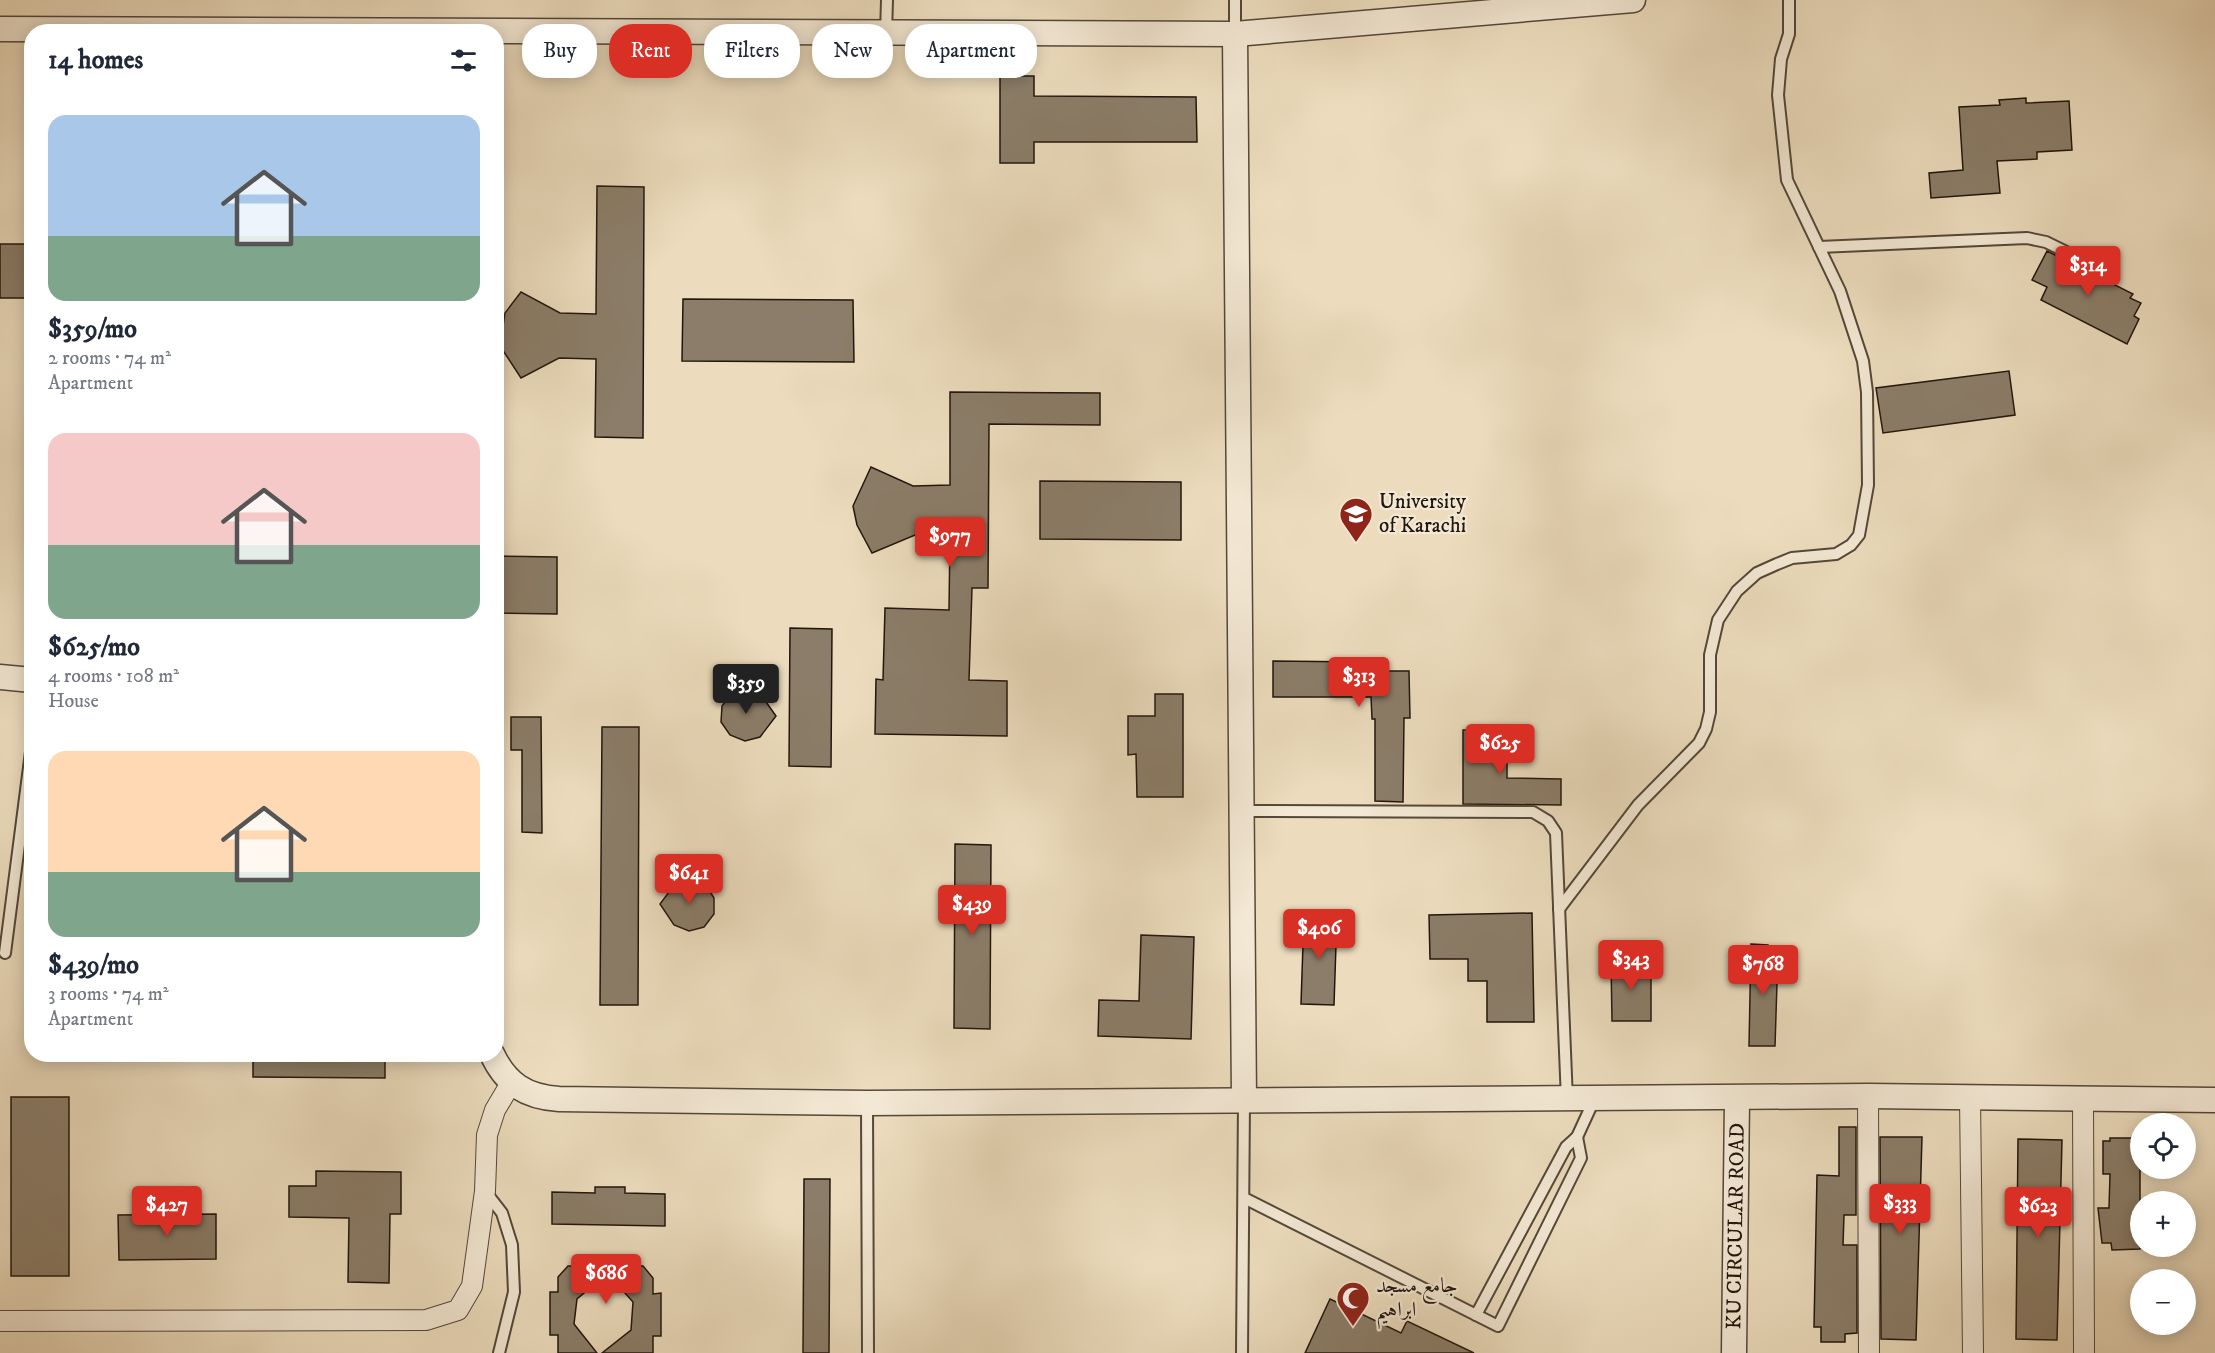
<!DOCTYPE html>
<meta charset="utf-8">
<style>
:root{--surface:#fff;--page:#f2f2f3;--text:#1f2937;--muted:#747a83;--accent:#d93025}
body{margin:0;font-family:"IM FELL DW Pica",Amiri,serif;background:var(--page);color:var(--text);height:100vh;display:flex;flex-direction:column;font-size:22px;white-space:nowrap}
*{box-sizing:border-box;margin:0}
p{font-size:20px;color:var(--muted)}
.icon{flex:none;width:33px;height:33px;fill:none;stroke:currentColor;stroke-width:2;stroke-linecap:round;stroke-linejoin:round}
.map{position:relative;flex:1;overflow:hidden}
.drawer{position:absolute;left:24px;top:24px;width:480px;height:1038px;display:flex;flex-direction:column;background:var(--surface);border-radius:24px;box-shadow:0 3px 15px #0003}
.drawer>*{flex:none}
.top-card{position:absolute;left:522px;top:24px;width:570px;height:54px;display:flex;gap:12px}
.buttons{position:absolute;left:2130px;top:1113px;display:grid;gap:12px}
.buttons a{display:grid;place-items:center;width:66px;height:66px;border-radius:50%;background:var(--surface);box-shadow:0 3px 15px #0003;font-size:30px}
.price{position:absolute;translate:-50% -51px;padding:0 14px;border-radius:6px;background:var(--accent);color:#fff;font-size:20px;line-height:39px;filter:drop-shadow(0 2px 3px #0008)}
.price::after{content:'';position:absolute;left:50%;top:36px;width:18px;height:14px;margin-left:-9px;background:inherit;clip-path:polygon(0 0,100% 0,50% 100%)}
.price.selected{background:#222;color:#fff}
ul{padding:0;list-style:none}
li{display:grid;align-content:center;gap:12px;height:318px;padding:0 24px}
li span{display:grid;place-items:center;height:186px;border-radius:18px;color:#555}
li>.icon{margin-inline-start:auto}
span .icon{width:108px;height:108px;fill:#fffc;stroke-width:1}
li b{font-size:26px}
h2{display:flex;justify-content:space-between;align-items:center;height:72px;padding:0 24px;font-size:26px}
.pill{padding:0 21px;border-radius:24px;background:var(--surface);box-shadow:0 3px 15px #0003;font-size:21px;line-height:54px}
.pill.selected{background:var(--accent);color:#fff}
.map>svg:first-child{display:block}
</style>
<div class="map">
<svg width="2215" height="1353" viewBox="0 0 2215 1353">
<rect width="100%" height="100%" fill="#ecdcbd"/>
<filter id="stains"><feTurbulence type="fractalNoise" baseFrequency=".00333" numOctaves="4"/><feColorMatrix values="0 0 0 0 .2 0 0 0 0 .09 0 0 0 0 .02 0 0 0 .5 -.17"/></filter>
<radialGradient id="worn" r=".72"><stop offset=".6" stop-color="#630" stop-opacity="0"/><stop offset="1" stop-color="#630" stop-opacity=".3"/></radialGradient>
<!-- building -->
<g fill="#8b7d69" stroke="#21160d" stroke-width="1.5">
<polygon points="1000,76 1034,76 1034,96 1196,97 1197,142 1034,142 1034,163 1000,163"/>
<polygon points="2026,98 2026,103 2069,101 2072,150 2037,152 2037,159 1997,161 2000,193 1931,198 1929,173 1963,170 1959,107 2000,105 1999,100"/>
<polygon points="597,186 644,187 643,438 595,437 596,359 559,358 521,378 500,346 505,313 521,292 560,313 596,314"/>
<rect x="0" y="244" width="32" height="54"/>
<polygon points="2047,251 2133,294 2130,298 2141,303 2134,316 2139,319 2127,344 2041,300 2047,287 2032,280"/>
<polygon points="683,299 853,300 854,362 682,361"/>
<polygon points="2009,371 2015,415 1883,433 1876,388"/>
<polygon points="950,392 1100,393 1100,425 989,424 988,588 972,588 969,680 1007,681 1007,736 875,734 876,679 883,680 885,608 949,610 950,535 915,535 872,553 857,525 853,506 871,467 913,486 950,485"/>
<polygon points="1040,481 1181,482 1181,540 1040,539"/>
<polygon points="496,556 557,557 557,614 496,613"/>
<polygon points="790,628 832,629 831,767 789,766"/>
<polygon points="1273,661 1361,662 1361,671 1409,671 1410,718 1404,718 1403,802 1375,801 1375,719 1372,719 1371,697 1273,697"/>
<polygon points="746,690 761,695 776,716 760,737 745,741 730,735 721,722 722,706 731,694"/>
<polygon points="1155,694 1183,694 1183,797 1137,797 1136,754 1128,755 1128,716 1155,716"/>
<polygon points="511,717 541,717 542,833 522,832 522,750 511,750"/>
<polygon points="602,727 639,727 638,1005 600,1005"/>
<polygon points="1463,730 1507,730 1507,778 1561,779 1561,805 1463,804"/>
<polygon points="955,844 991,845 990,1029 954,1028"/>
<polygon points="691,880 706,885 714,898 714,914 704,927 689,931 674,925 660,904 675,884"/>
<polygon points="1532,913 1534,1022 1487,1022 1487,981 1468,981 1468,959 1430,959 1429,915"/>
<polygon points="1304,914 1337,915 1334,1005 1301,1004"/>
<polygon points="1141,935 1194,937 1191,1039 1098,1036 1099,1000 1139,1001"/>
<polygon points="1751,944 1768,945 1768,951 1778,952 1775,1046 1749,1046"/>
<polygon points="1611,962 1651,962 1651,1021 1612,1021"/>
<polygon points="253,1054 385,1054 385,1078 253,1077"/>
<rect x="11" y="1097" width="58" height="179"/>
<polygon points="1839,1127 1856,1127 1856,1215 1844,1215 1843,1245 1857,1245 1857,1333 1845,1334 1845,1342 1821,1342 1821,1327 1814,1327 1817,1175 1839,1176"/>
<polygon points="1880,1137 1922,1137 1916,1340 1881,1339"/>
<polygon points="2110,1138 2134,1138 2134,1153 2140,1154 2140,1249 2112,1250 2111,1243 2102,1243 2098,1208 2109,1208 2110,1174 2103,1174 2103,1141 2110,1141"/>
<polygon points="2018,1139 2062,1140 2057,1340 2016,1339"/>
<polygon points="316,1171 401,1172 401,1214 390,1214 389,1283 348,1282 349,1218 289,1217 289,1186 316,1186"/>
<polygon points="804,1179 830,1179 829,1353 803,1353"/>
<polygon points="595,1187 625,1187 625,1193 665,1194 665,1226 552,1224 552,1192 595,1193"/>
<polygon points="216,1214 216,1259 119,1260 118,1215"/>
<polygon points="583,1256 629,1257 629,1266 643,1266 653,1278 653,1294 661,1293 661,1336 653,1336 653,1353 602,1353 631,1330 633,1302 617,1284 595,1284 577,1299 574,1324 597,1353 558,1353 558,1335 550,1335 550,1292 558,1292 558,1277 568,1266 583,1266"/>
<polygon points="1330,1299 1401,1333 1407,1321 1474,1353 1305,1353"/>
</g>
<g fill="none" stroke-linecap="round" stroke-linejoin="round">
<defs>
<g id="service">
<polyline points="1235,0 1235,34"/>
<polyline points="886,33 887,0"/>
<polyline points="1819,247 2027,238 2046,242 2109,273"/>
<polyline points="1242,811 1533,812 1548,821 1556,833 1567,1100"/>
<polyline points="1559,909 1638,805 1699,743 1706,729 1710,712 1710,655 1718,620 1737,591 1757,573 1777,564 1792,558 1836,554 1851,545 1859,535 1868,485 1867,392 1863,361 1840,291 1787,180 1778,95 1781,59 1789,34 1789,0"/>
<polyline points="5,953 32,744"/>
<polyline points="867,1103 868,1353"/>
<polyline points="485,1191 502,1213 512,1245 514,1292 499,1353"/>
<polyline points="1246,1199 1498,1326 1581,1158 1577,1137"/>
<polyline points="1476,1315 1566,1147 1577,1137 1594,1100"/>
<polyline points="1242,1353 1244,1101"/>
</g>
<g id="minor">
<polyline points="1868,1096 1869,1353"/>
<polyline points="1970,1097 1973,1353"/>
<polyline points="2083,1100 2084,1353"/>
<polyline points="0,1321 426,1320 458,1310 472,1286 485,1191 487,1135 495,1110 511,1083"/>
</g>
<g id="tertiary">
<polyline points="0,29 1235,34 1633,0"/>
<polyline points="1235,34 1244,1101"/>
<polyline points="0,677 32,680"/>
<path d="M492,1054C506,1084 526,1097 559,1099L867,1103L1868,1096L2215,1100"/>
<polyline points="1734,1353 1737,1099"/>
</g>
</defs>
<!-- service casing -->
<use href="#service" stroke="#544839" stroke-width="14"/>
<!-- minor casing -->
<use href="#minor" stroke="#544839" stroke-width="22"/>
<!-- tertiary casing -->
<use href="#tertiary" stroke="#544839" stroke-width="27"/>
<!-- service -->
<use href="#service" stroke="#f3e8d4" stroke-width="10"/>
<!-- minor -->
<use href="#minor" stroke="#f3e8d4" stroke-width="20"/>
<!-- tertiary -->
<use href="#tertiary" stroke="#f3e8d4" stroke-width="24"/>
</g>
<!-- icons -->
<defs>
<symbol id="university-pin" viewBox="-11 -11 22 30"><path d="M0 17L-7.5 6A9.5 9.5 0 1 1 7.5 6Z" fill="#8f2418" stroke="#f3e8d4"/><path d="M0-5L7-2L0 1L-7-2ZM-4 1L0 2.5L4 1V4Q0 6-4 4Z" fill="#fff"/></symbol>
<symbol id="mosque-pin" viewBox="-11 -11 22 30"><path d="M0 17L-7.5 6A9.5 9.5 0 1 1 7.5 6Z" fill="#8f2418" stroke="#f3e8d4"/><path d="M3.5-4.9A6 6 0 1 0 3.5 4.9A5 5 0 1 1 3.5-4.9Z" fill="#fff"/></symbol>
</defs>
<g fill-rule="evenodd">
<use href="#university-pin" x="1337" y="495" width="38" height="52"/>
<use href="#mosque-pin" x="1334" y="1279" width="38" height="52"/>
</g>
<g text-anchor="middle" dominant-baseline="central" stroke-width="4.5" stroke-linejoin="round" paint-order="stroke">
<!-- poi labels -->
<g font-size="21" fill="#21160d" stroke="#f3e8d4" text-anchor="start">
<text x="1379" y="502">University<tspan x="1379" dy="24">of Karachi</tspan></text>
<text x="1376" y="1286">جامع مسجد<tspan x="1376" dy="24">ابراہیم</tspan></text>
</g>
<!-- street labels -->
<g font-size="21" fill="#21160d" stroke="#f3e8d4">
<text transform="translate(1736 1226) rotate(-89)">KU CIRCULAR ROAD</text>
</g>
</g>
<rect width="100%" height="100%" filter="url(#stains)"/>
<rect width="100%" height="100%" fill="url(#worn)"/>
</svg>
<div class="buttons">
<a><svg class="icon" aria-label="locate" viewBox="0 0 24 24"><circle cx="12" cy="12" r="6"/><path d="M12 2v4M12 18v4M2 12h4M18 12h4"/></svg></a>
<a>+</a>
<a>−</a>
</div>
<b class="price" style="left:2088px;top:297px">$314</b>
<b class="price" style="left:950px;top:568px">$977</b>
<b class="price" style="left:1359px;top:708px">$313</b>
<b class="price selected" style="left:746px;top:715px">$359</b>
<b class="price" style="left:1500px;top:775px">$625</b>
<b class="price" style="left:689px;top:905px">$641</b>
<b class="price" style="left:972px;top:936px">$439</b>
<b class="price" style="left:1319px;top:960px">$406</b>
<b class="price" style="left:1631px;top:991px">$343</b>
<b class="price" style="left:1763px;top:996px">$768</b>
<b class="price" style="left:1900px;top:1235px">$333</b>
<b class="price" style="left:167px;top:1237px">$427</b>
<b class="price" style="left:2038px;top:1238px">$623</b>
<b class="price" style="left:606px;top:1305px">$686</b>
<div class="top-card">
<a class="pill">Buy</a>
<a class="pill selected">Rent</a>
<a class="pill">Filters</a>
<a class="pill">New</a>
<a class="pill">Apartment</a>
</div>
<section class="drawer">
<h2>14 homes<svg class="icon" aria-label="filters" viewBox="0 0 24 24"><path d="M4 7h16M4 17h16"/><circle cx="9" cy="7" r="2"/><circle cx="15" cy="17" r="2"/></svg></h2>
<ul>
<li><span style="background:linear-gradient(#a9c7e8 65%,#7fa58c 0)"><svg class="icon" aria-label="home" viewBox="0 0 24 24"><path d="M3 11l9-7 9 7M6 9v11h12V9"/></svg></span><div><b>$359/mo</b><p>2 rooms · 74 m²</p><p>Apartment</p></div></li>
<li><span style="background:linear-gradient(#f6c9c9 60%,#7fa58c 0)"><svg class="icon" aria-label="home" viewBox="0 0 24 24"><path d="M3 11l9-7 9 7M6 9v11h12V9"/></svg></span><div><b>$625/mo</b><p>4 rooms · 108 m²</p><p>House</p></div></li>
<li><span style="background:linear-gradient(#ffd9b3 65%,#7fa58c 0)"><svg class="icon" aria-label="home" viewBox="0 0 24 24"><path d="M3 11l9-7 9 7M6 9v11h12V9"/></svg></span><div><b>$439/mo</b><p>3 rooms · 74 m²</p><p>Apartment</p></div></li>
</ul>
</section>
</div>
